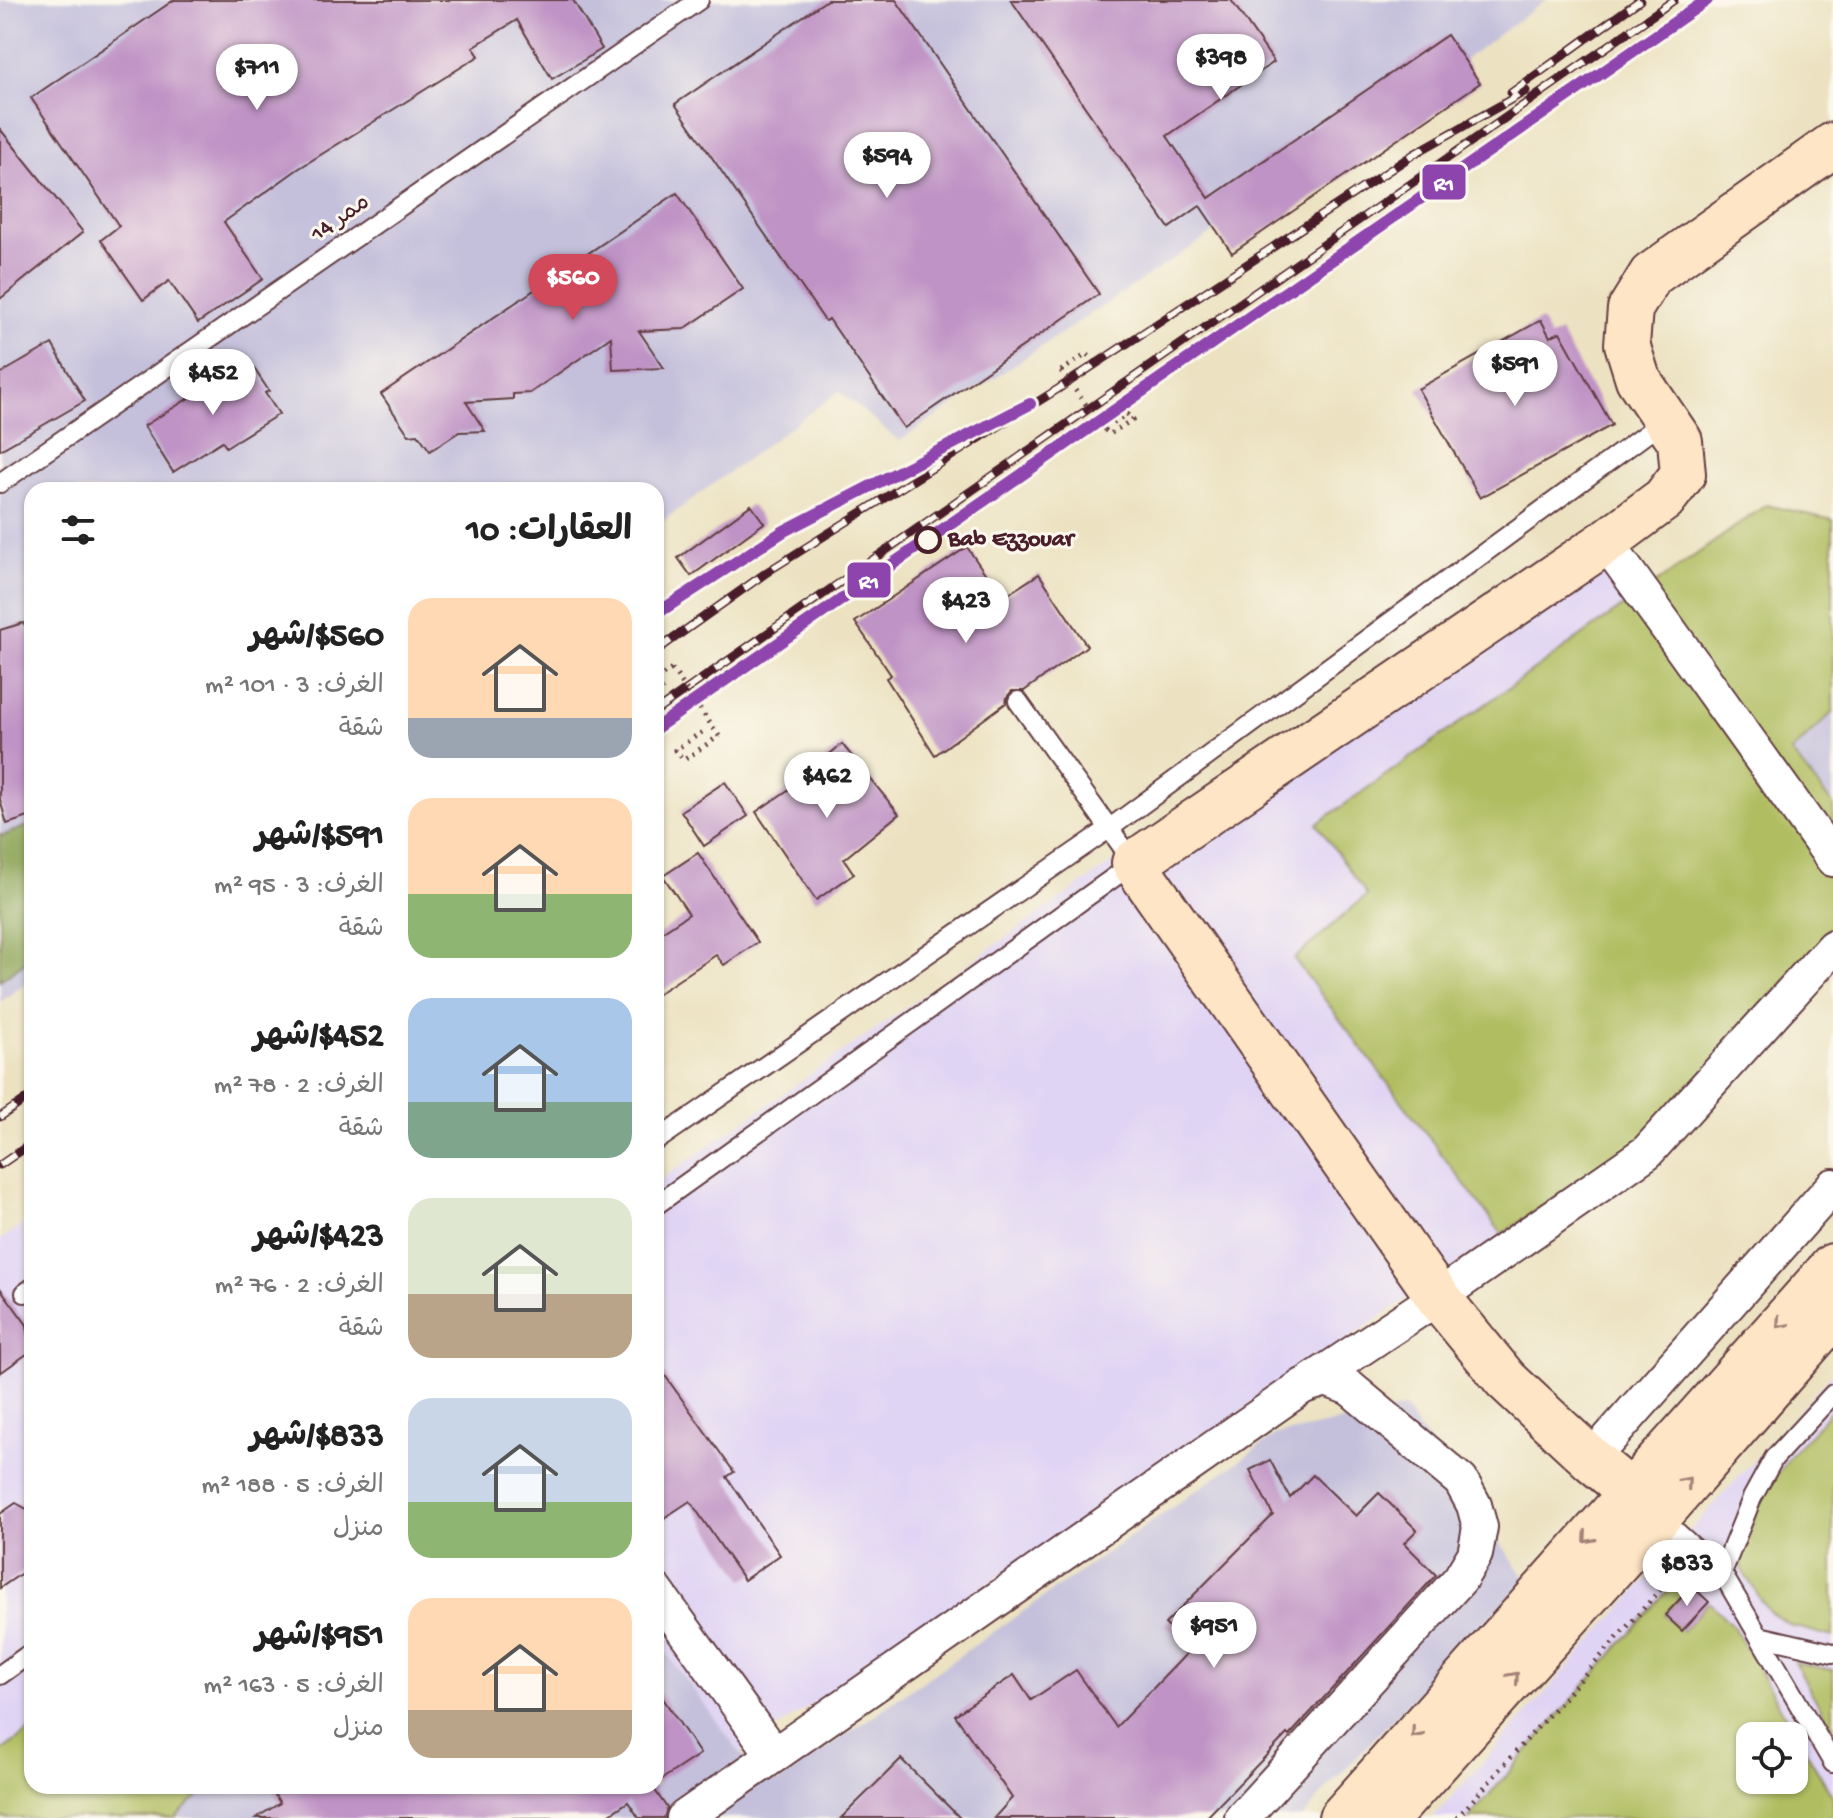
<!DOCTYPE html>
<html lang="ar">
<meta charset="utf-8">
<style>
:root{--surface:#fff;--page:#f2f2f2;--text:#222;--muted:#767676;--accent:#d1495b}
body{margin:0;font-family:"Gochi Hand","Playpen Sans Arabic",sans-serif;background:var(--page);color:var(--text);direction:rtl;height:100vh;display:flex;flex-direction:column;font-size:30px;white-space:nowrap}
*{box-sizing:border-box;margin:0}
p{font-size:26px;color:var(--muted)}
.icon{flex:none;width:44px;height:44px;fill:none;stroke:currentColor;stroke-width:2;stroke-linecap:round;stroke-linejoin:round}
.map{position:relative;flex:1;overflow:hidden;direction:ltr}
.drawer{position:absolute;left:24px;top:482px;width:640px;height:1312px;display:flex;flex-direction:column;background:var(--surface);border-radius:24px;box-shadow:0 2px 6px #0004;direction:rtl}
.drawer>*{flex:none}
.tools{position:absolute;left:1736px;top:1722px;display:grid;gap:16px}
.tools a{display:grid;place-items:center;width:72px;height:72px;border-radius:16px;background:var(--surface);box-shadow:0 2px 6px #0004;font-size:40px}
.price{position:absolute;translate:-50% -68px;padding:0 18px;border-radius:28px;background:#fff;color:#222;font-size:26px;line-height:52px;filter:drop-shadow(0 2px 4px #0008)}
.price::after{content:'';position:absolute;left:50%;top:48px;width:24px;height:18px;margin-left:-12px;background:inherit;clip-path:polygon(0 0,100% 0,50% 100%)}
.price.active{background:var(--accent);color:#fff}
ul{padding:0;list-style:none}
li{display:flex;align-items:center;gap:24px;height:200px;padding:0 32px}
li span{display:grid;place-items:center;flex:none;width:224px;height:160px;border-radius:24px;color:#555}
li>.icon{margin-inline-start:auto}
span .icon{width:96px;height:96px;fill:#fffc;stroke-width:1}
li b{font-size:34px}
h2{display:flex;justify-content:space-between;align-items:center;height:96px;padding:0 32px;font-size:34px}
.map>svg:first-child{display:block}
</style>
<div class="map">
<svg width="1833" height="1818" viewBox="0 0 1833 1818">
<rect width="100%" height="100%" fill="#fbf7ec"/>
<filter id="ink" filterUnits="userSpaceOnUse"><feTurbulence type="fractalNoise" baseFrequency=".0125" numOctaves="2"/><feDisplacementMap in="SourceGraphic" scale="16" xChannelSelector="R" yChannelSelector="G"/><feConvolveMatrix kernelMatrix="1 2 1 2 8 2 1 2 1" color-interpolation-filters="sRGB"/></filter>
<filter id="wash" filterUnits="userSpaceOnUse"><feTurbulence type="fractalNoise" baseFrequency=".006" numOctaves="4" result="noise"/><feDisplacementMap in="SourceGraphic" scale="32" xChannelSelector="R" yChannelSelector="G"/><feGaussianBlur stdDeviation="1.8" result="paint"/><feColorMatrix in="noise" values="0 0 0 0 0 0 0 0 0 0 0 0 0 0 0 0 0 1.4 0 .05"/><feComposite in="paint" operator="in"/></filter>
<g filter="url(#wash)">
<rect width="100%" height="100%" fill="#ece2c1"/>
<!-- built -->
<g fill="#e0d4f4" fill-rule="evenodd">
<polygon points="1582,533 1833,882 1833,929 1643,1138 740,1753 656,1639 656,1183"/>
<polygon points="32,1218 32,1786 208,1786 175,1818 0,1818 0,1240"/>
<path d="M1833,1373V1818H1433L1697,1523ZM1750,1736H1794V1780H1750Z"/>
</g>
<!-- industrial -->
<g fill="#c4c0db">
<polygon points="0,0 1546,0 1367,131 899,441 839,391 656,526 656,490 32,490 32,979 0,1002"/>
<polygon points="1833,694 1833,819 1777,745"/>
<polygon points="1404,1408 1526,1579 1326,1789 1303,1818 175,1818 208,1786 656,1786 656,1639 740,1753 777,1783 1276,1435"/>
</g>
<!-- green -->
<g fill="#b0bd60" stroke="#7d6e46" stroke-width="2" fill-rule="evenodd">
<polygon points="1766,505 1833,520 1833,712 1791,752 1833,805 1833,841 1813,858 1833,884 1833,929 1643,1138 1502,1234 1294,959 1367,895 1317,824"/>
<polygon points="1833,1408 1833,1637 1792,1626 1769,1612 1744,1573 1739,1561 1760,1501 1791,1455"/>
<path d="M1680,1576L1692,1586L1665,1615L1682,1631L1709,1602L1733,1626L1833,1797V1818H1469ZM1750,1736H1794V1780H1750Z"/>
<polygon points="1794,1662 1833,1670 1833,1730"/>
<polygon points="32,1729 32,1786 208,1786 175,1818 0,1818 0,1788 3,1786 0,1782 0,1752"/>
</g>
<!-- forest -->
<polygon fill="#8ca456" stroke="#6b6240" stroke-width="2" points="32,824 32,957 0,980 0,834 2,836"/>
<g id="blocks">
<!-- building -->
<g fill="#bf93c5">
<polygon points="174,0 573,0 602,49 552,79 517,20 473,47 479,56 298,169 224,222 263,279 198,323 169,281 143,300 101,240 119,226 31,98"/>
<polygon points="827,0 896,0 1099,294 904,428 829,319 825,321 675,104"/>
<polygon points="1011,0 1231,0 1274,62 1167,136 1209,198 1447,35 1480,83 1232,253 1200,206 1169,228"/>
<polygon points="0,129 83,232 0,299"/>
<polygon points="677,193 743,289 684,329 639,331 664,368 613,370 611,337 530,393 513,394 513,399 466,402 485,431 459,432 430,451 418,434 409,435 381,394"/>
<polygon points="1541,320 1550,337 1560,332 1612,425 1480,498 1418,389"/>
<polygon points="52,344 85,401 0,450 0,374"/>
<polygon points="249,361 269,391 265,393 279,414 226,447 222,441 173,472 144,426"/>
<polygon points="751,505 764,523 691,576 678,558"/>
<polygon points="967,547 1002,598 1039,574 1087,646 1024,691 1012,691 1007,697 1006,703 935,755 886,678 891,675 855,622"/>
<polygon points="23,623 32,637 32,816 7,824 0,800 0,630"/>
<polygon points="842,744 899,814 844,859 854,874 816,900 756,812 817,770 815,766"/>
<polygon points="725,782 748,816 704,846 681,811"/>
<polygon points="698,853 758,942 724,965 716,955 656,995 656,936 689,914 663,876"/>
<polygon points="0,1288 27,1325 31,1351 0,1373"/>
<polygon points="656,1363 734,1472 727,1477 780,1555 744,1580 690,1501 664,1518 656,1506"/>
<polygon points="1270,1460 1290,1498 1313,1475 1356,1516 1379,1493 1417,1530 1404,1543 1436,1575 1289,1736 1287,1734 1206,1818 994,1818 1012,1798 955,1715 1014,1675 1031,1700 1076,1670 1116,1727 1191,1649 1165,1624 1273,1515 1250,1470"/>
<polygon points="16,1503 32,1512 32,1566 0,1588 0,1514"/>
<polygon points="1692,1586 1709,1602 1682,1631 1665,1615"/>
<polygon points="656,1688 700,1754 656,1783"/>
<polygon points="901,1759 960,1818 841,1818"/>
<polygon points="269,1786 652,1786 667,1808 664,1818 639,1818 628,1802 604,1818 256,1818 280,1803"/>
</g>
</g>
</g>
<g filter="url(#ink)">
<use href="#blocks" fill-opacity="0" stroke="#623c42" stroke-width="2"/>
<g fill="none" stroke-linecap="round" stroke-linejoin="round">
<defs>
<g id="lane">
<polyline points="0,483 699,0"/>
<polyline points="656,1141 1110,828 1665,420"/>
<polyline points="656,1205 1134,863 1018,701"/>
<polyline points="25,1293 32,1288"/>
<polyline points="1659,1516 1722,1573 1833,1763"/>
<polyline points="1722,1573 1752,1498 1774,1458 1833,1394"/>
<polyline points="1759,1636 1833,1653"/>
<polyline points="0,1675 32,1652"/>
</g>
<g id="street">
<polyline points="1606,542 1833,859"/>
<polyline points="1304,1386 1438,1297 1647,1152 1833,947"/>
<polyline points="1591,1459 1833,1186"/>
<polyline points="656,1591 774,1755"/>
<polyline points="684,1818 1303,1386 1326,1379 1350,1388 1461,1481 1474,1505 1480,1527 1475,1554 1460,1579 1242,1818"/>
</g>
<g id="secondary">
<polyline points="1659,1516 1591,1459 1506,1380 1438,1297 1134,863 1606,542 1664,499 1683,474 1680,441 1638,379 1627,344 1630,309 1651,275 1833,145"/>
<polyline points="1341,1818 1833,1266"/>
<polyline points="1387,1818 1659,1516 1833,1316"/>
</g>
</defs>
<!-- lane casing -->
<use href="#lane" stroke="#623c42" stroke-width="22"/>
<!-- street casing -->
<use href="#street" stroke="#623c42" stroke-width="38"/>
<!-- secondary casing -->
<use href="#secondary" stroke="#623c42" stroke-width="48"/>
<!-- path -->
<g stroke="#623c42" stroke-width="5" stroke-dasharray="2 6" stroke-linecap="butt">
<polyline points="1061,371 1087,354 1095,363 1076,375"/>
<polyline points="1105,430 1110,434 1133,419 1127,414 1113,423"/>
<polyline points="656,679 672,669"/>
<polyline points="656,694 663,689"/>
<polyline points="702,732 675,750 684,760 719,736"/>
<polyline points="1457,1818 1683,1564"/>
</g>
<!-- lane -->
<use href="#lane" stroke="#fff" stroke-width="18"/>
<!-- street -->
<use href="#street" stroke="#fff" stroke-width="34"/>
<!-- secondary -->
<use href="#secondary" stroke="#fee5c5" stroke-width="44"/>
<defs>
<g id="rail">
<polyline points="1511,93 1640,0"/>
<polyline points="656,651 770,570 1058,389 1414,154 1526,91"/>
<polyline points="656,711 1674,0"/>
<polyline points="0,1117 32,1095"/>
<polyline points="0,1165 32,1143"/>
</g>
</defs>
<!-- rail casing -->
<use href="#rail" stroke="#4a1f2b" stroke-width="9"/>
<!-- rail -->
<use href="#rail" stroke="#fbf7ec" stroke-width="6" stroke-dasharray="18" stroke-linecap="butt"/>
<!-- path-bridge -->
<g stroke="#623c42" stroke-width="5" stroke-dasharray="2 6" stroke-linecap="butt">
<polyline points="1061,371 1105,430"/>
<polyline points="672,669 719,736"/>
</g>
<defs>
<g id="rail-1">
<polyline points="656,614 784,531 1030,404"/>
<polyline points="656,728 1707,0"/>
</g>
</defs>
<!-- rail-1 casing -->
<use href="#rail-1" stroke="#fbf7ec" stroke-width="18"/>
<!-- rail-1 -->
<use href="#rail-1" stroke="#8e44ad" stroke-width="12"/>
</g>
<!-- one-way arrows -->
<defs><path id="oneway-chevron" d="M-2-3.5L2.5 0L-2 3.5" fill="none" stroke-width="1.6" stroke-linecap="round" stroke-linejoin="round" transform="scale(2)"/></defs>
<g stroke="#a48278">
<use href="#oneway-chevron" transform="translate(1781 1323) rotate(132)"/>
<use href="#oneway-chevron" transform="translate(1686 1482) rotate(-49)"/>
<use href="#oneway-chevron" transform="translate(1588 1538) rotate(131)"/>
<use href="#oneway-chevron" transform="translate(1514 1677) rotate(-48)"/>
<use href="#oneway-chevron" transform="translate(1416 1733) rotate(131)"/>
</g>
</g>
<!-- markers -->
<circle fill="#fbf7ec" stroke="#4a1f2b" stroke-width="4" cx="928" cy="540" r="12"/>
<g text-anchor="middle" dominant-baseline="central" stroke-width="6" stroke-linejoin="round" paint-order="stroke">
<!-- street labels -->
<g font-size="24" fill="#4a1f2b" stroke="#fbf7ec">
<text transform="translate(341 219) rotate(-35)">ممر 14</text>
</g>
<!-- stop labels -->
<g font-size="24" font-weight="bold" fill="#4a1f2b" stroke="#fbf7ec" text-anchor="start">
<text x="948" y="540">Bab Ezzouar</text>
</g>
</g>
<g stroke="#fbf7ec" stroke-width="3">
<rect x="1421" y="163" width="46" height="38" rx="8" fill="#8e44ad"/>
<rect x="846" y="561" width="46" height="38" rx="8" fill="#8e44ad"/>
</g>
<g font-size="22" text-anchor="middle" font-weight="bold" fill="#fff">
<text x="1444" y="190">R1</text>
<text x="869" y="588">R1</text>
</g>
</svg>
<div class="tools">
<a><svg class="icon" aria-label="locate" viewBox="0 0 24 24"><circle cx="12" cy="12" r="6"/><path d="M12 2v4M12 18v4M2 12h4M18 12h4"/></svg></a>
</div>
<b class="price" style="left:1221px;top:102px">$398</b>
<b class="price" style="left:257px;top:112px">$711</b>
<b class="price" style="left:887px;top:200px">$594</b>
<b class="price active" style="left:573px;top:322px">$560</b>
<b class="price" style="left:1515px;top:408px">$591</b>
<b class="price" style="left:213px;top:417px">$452</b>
<b class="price" style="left:966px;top:645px">$423</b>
<b class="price" style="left:827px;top:820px">$462</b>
<b class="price" style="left:1687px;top:1608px">$833</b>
<b class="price" style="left:1214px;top:1670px">$951</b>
<section class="drawer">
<h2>العقارات: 10<svg class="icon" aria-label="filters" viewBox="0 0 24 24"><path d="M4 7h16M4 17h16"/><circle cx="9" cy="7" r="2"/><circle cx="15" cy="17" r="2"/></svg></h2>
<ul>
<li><span style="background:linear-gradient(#ffd9b3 75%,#9aa5b1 0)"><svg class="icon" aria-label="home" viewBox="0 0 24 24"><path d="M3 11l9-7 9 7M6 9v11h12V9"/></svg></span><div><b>$560/شهر</b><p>الغرف: 3 · 101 m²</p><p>شقة</p></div></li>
<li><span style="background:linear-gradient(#ffd9b3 60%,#8fb573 0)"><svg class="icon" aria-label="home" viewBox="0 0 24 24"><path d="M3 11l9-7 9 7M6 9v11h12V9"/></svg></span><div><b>$591/شهر</b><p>الغرف: 3 · 95 m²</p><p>شقة</p></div></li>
<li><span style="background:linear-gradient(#a9c7e8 65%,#7fa58c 0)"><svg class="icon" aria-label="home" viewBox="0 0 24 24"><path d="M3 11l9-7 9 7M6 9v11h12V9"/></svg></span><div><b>$452/شهر</b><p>الغرف: 2 · 78 m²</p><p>شقة</p></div></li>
<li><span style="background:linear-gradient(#dfe7d0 60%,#b9a48a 0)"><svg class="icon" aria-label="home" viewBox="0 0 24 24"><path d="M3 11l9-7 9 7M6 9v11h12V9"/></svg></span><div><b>$423/شهر</b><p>الغرف: 2 · 76 m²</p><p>شقة</p></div></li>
<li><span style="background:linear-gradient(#c9d6e8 65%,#8fb573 0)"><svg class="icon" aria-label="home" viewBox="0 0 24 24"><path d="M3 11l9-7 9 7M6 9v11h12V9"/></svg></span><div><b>$833/شهر</b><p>الغرف: 5 · 188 m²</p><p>منزل</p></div></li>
<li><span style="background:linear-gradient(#ffd9b3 70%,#b9a48a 0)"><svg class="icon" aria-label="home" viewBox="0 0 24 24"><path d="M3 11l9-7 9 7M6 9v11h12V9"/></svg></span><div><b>$951/شهر</b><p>الغرف: 5 · 163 m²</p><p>منزل</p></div></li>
</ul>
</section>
</div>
